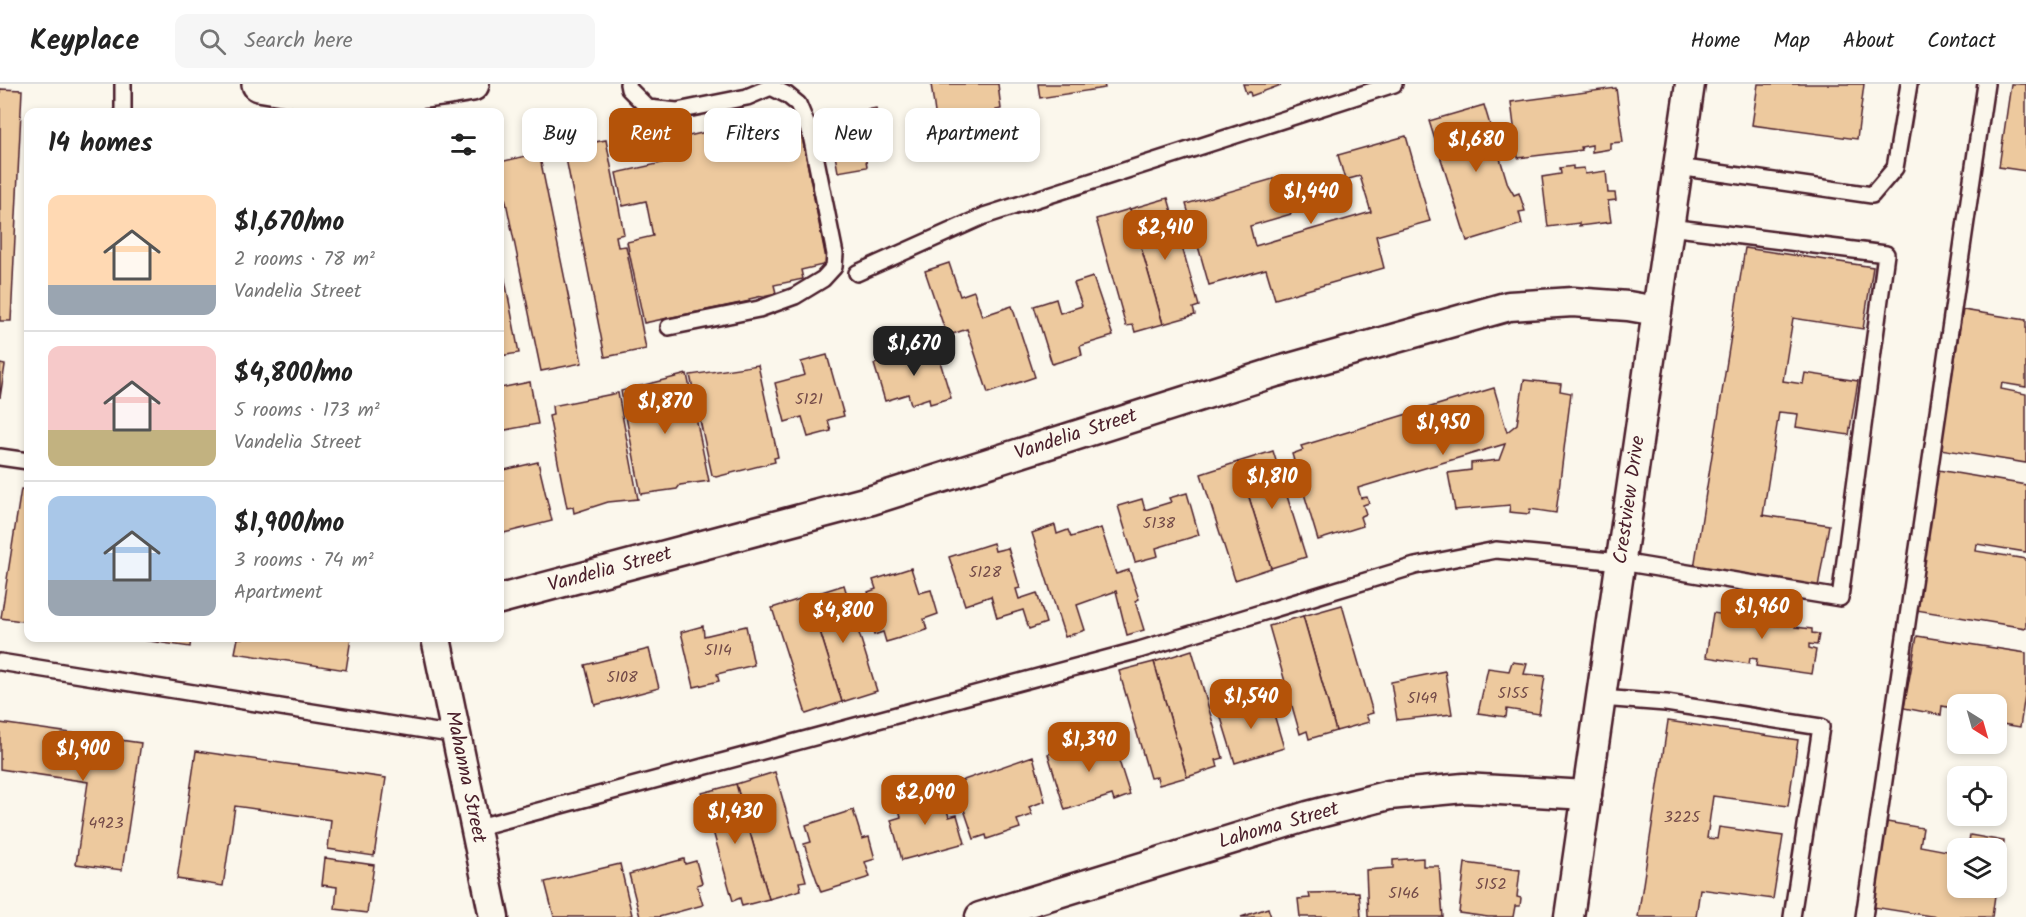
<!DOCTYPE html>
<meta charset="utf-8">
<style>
:root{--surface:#fff;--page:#f6f6f6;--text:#222;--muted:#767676;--line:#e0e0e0;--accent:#b45309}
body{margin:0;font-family:Kalam,sans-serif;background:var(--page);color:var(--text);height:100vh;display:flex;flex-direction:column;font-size:22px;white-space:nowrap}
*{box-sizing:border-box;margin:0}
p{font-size:20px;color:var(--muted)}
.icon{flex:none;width:33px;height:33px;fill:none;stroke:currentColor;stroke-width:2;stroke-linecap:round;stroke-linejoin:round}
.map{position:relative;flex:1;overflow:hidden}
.sheet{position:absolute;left:24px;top:24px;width:480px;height:534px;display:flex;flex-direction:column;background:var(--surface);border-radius:12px;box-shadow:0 3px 9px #0003}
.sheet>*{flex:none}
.guide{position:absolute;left:522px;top:24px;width:570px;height:54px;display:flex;gap:12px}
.needle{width:39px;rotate:143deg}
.controls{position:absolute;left:1947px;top:610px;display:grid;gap:12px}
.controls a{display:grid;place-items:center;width:60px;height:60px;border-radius:12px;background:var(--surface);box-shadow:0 3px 9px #0003;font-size:30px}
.price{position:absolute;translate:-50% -51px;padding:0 14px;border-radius:12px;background:var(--accent);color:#fff;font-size:20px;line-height:39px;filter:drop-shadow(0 2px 3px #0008)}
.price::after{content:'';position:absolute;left:50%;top:36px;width:18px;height:14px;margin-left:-9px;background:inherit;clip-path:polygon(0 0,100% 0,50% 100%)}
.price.on{background:#222;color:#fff}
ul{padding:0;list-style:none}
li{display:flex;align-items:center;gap:18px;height:150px;padding:0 24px}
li+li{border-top:2px solid var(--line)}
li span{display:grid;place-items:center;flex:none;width:168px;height:120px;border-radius:12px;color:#555}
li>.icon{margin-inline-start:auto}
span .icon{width:72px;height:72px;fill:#fffc;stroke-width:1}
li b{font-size:26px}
h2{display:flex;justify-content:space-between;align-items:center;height:72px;padding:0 24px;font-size:26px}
.tag{padding:0 21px;border-radius:12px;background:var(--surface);box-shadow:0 3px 9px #0003;font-size:21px;line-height:54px}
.tag.on{background:var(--accent);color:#fff}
header{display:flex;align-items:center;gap:36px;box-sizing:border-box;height:84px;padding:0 30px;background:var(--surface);border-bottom:2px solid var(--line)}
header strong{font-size:28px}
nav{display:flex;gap:33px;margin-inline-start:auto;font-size:21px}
.search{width:420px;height:54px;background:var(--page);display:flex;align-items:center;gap:15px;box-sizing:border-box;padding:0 21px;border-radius:12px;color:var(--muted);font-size:22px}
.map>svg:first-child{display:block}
</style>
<header>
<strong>Keyplace</strong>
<div class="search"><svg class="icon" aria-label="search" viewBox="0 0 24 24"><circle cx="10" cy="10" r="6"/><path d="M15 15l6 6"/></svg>Search here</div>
<nav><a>Home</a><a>Map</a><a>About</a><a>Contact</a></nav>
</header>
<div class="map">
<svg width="2026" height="833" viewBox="0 0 2026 833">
<rect width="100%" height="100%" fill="#fbf7ec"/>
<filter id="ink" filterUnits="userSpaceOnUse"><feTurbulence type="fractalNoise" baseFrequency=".0167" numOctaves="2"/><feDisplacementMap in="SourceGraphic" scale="12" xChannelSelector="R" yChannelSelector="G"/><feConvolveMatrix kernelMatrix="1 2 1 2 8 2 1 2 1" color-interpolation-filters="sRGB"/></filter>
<g filter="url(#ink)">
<!-- building -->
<g fill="#edc99e" stroke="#4a1f2b" stroke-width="1.5">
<polygon points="931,0 998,0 1001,25 996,26 997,31 989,32 988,29 936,36"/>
<polygon points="1038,0 1104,0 1105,4 1040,14"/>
<polygon points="1243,0 1281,0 1281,1 1251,12 1250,8 1246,9"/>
<polygon points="1758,0 1864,0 1857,55 1752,41"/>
<polygon points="2011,0 2026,0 2026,87 1999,83"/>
<polygon points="1616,4 1623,58 1610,59 1610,65 1592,68 1592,61 1581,63 1582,66 1518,74 1511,18"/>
<polygon points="0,5 22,6 11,237 0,237"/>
<polygon points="1484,21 1508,101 1514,111 1519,109 1525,127 1519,128 1522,140 1467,157 1429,37"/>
<polygon points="876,24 884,66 865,70 867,83 838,88 828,33"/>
<polygon points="798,32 827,180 801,186 803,195 774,201 776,209 749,215 750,217 644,239 627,158 653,152 646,117 623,122 616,89 662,79 658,59 750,38 751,41"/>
<polygon points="1406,52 1430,137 1376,152 1384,184 1275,215 1266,185 1209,201 1186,120 1280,93 1291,130 1250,142 1255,162 1371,128 1360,92 1345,96 1338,71"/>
<polygon points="606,56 624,150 616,152 618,163 626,162 646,265 605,273 564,64"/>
<polygon points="539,69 582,279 541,287 500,89 500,78"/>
<polygon points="1573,82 1573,85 1584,84 1585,90 1606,87 1608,109 1615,109 1616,116 1608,117 1611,138 1579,142 1579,139 1548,143 1542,93 1561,90 1560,84"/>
<polygon points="1168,114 1199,222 1193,224 1195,231 1163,240 1130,125"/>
<polygon points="1130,125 1163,240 1135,248 1133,241 1126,242 1096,135"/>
<polygon points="1745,164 1873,183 1863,245 1793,234 1783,297 1803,300 1805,289 1858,297 1849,351 1796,343 1798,330 1779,328 1763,431 1829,441 1818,503 1694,484"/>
<polygon points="500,170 519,269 500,272"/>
<polygon points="949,179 960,212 974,207 982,232 1012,222 1035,293 988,309 967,245 947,252 925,187"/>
<polygon points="1093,193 1113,252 1080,262 1082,271 1052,280 1034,222 1056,215 1060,229 1082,222 1074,199"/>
<polygon points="1963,226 2026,236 2026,303 2002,299 2001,305 2026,310 2026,379 1940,365"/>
<polygon points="935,261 951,314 930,320 929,314 911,320 908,310 885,317 874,280"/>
<polygon points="827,271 844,332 828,336 831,347 808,353 802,333 785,338 775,299 805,291 801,278"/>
<polygon points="0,280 5,281 0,314"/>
<polygon points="758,281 778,373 774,374 775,378 716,393 712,391 690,291"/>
<polygon points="687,290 709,397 680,401 677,405 641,410 621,307"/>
<polygon points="1524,296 1561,300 1560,307 1571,309 1556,429 1530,425 1529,430 1509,428 1510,421 1455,426 1448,389 1471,386 1471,379 1499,376 1505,360 1358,404 1361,414 1367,413 1369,419 1363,421 1366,430 1360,433 1363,442 1318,456 1292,370 1303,366 1301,362 1494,304 1507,348 1517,340"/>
<polygon points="530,298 538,340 500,347 500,304"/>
<polygon points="618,309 638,415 608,418 574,429 573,423 567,424 549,332 553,331 552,322"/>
<polygon points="1273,367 1306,473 1271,484 1238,378"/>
<polygon points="538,378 552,437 500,450 500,387"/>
<polygon points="1238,378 1271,484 1235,496 1201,390"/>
<polygon points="1938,386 2026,401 2026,468 1977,460 1976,467 2026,475 2026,544 1916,526"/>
<polygon points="21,405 28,406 28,538 1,534"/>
<polygon points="1187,409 1199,451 1156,464 1158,472 1135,478 1118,422 1142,415 1145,426 1171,418 1169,414"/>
<polygon points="1055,441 1057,450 1068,446 1071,453 1101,444 1116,490 1129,486 1139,515 1135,517 1144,546 1127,551 1116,507 1077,521 1085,546 1065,553 1032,449"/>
<polygon points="993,459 995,467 1008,464 1020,504 1016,505 1019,515 1037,509 1046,539 1029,545 1023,526 997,534 991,512 965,521 949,473"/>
<polygon points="911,484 919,509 931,506 938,530 924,535 927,546 886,558 883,548 874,551 867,531 875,529 868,508 876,505 873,496"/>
<polygon points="844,501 877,607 842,618 809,512"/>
<polygon points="809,512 842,618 806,630 772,524"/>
<polygon points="1342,521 1373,629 1366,631 1369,638 1336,647 1303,532"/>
<polygon points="1727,522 1797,532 1795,543 1812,545 1812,549 1819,550 1817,561 1809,560 1809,564 1816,566 1812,590 1756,582 1757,575 1750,574 1749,580 1706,573 1713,529 1726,531"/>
<polygon points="1303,532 1336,647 1309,655 1307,647 1300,650 1269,542"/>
<polygon points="703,542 704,552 746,542 754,581 717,590 719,597 694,603 681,548"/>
<polygon points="1917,552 2026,569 2026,605 2020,643 1996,639 1996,621 1958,621 1958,625 1942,622 1941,631 1904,624"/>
<polygon points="129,554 191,554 190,563"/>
<polygon points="238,554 351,554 346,586 235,569"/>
<polygon points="649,565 659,604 595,621 585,581"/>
<polygon points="1192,566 1223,674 1216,676 1218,683 1187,693 1154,578"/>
<polygon points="1154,578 1187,693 1159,701 1157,693 1150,694 1119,587"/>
<polygon points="1512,578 1527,580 1524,590 1545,592 1539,630 1507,625 1506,633 1478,629 1488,584 1509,587"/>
<polygon points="1445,587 1452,630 1397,636 1391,598"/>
<polygon points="1270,617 1284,664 1235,679 1218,624 1240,618 1243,625"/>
<polygon points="1668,637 1798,656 1788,722 1713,712 1707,754 1717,755 1719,743 1783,752 1773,815 1700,805 1696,833 1638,833"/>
<polygon points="0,639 141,659 122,786 76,780 88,698 0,685"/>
<polygon points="1111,652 1130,711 1114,717 1112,711 1065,726 1048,670"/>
<polygon points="196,667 386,694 374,772 328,765 331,736 235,722 223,802 177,795"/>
<polygon points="1033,672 1045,717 1029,723 1032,731 1017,736 1020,744 987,755 986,751 974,755 955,699"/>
<polygon points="775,688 806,797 799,798 801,806 769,815 736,700"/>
<polygon points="736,700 769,815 742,822 740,814 733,817 702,709"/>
<polygon points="924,707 927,718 943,713 949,733 957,731 965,759 902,776 891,736 901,733 896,714"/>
<polygon points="853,726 862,755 869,753 875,775 865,778 870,793 821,808 804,760 811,758 806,741"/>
<polygon points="1887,738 1923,744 1920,762 1958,769 1958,804 1996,804 1992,833 1937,833 1873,823"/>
<polygon points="1970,751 2004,757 1996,804 1996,765 1968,765"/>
<polygon points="325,774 374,781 367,829 335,825 337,803 322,801"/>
<polygon points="1423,774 1423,782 1439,782 1443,833 1368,833 1366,786 1393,784 1393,776"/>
<polygon points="684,775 685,780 696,777 702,799 697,801 703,821 659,833 640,833 629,790"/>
<polygon points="1465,779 1520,786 1517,813 1521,814 1520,822 1515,822 1513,833 1488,833 1459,829"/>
<polygon points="620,780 632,831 622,833 554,833 545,798"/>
<polygon points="1359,808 1361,833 1300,833 1298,815 1310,814 1309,809"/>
<polygon points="1268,824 1271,833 1241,833"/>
</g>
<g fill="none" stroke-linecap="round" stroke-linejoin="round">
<defs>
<g id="lane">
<polyline points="123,0 123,28"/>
<polyline points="628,0 629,5 648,24 677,27 747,13 771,3 772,0"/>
<polyline points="1678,83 1872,111 1895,84 1909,0"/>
<polyline points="857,189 984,132 1394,0"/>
<polyline points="669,243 759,225 795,212 823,195 834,183 835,170 811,51 798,20 787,11 771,3"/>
<polyline points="0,373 28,377"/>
<polyline points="0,578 456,651"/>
<polyline points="1601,614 1666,619 1821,643 1792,833"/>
<polyline points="475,744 1139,566 1415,482 1496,466 1621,478 1840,514 1886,170 1669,143"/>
<polyline points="1864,833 1986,0"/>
</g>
<g id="street">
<polyline points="500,515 872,416 1276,288 1509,222 1573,218 1628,222 1657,227"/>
<polyline points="436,554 494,833"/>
<polyline points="980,833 1308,732 1389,711 1464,704 1587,711"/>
<polyline points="1569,833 1690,0"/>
</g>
<path id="secondary" d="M259,0C333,14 398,14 472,0"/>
</defs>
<!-- lane casing -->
<use href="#lane" stroke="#4a1f2b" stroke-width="20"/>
<!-- street casing -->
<use href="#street" stroke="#4a1f2b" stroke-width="33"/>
<!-- secondary casing -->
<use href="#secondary" stroke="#4a1f2b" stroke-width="38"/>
<!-- lane -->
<use href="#lane" stroke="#fbf7ec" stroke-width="15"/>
<!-- street -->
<use href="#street" stroke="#fbf7ec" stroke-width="28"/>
<!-- secondary -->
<use href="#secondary" stroke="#fbf7ec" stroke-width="33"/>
</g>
</g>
<g text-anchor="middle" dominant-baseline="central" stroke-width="6" stroke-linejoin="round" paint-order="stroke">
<!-- number labels -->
<g font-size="16" fill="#734a48">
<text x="809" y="315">5121</text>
<text x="1159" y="439">5138</text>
<text x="985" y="488">5128</text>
<text x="718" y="566">5114</text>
<text x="622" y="593">5108</text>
<text x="1513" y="609">5155</text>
<text x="1422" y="614">5149</text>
<text x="1682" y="733">3225</text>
<text x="106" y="739">4923</text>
<text x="1491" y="800">5152</text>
<text x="1404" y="809">5146</text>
</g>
<!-- street labels -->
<g font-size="20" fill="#4a1f2b" stroke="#fbf7ec">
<text transform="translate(1076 351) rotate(-18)">Vandelia Street</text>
<text transform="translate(1630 416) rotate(-82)">Crestview Drive</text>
<text transform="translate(610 486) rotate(-15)">Vandelia Street</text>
<text transform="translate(465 693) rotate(78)">Mahanna Street</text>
<text transform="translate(1279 742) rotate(-16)">Lahoma Street</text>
</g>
</g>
</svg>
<div class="controls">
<a><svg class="needle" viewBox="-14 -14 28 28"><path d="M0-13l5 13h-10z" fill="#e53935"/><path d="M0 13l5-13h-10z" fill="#767676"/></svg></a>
<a><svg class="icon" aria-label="locate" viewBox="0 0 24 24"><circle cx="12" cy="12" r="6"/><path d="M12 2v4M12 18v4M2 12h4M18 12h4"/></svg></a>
<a><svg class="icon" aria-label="layers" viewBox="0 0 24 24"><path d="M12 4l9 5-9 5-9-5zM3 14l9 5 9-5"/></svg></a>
</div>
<b class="price" style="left:1476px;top:89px">$1,680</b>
<b class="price" style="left:1311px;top:141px">$1,440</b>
<b class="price" style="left:1165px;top:177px">$2,410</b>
<b class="price on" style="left:914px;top:293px">$1,670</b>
<b class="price" style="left:665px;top:351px">$1,870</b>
<b class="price" style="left:1443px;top:372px">$1,950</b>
<b class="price" style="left:1272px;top:426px">$1,810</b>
<b class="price" style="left:1762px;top:556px">$1,960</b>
<b class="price" style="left:843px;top:560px">$4,800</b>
<b class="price" style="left:1251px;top:646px">$1,540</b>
<b class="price" style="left:1089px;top:689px">$1,390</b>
<b class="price" style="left:83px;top:698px">$1,900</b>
<b class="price" style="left:925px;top:742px">$2,090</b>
<b class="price" style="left:735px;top:761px">$1,430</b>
<div class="guide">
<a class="tag">Buy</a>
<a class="tag on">Rent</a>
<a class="tag">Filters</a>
<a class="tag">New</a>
<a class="tag">Apartment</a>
</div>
<section class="sheet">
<h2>14 homes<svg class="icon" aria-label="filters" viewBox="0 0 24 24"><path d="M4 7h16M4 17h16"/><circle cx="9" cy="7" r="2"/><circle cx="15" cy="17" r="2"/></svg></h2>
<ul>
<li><span style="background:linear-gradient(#ffd9b3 75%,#9aa5b1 0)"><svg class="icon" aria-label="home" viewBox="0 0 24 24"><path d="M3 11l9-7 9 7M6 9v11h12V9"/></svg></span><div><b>$1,670/mo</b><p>2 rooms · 78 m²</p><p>Vandelia Street</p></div></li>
<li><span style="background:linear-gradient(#f6c9c9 70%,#c2b280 0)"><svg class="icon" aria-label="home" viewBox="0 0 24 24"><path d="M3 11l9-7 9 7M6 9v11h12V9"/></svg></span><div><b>$4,800/mo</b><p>5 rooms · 173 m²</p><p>Vandelia Street</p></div></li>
<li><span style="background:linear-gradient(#a9c7e8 70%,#9aa5b1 0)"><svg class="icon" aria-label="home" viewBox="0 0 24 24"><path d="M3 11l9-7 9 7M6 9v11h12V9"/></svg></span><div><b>$1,900/mo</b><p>3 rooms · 74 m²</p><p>Apartment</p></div></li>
</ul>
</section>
</div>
